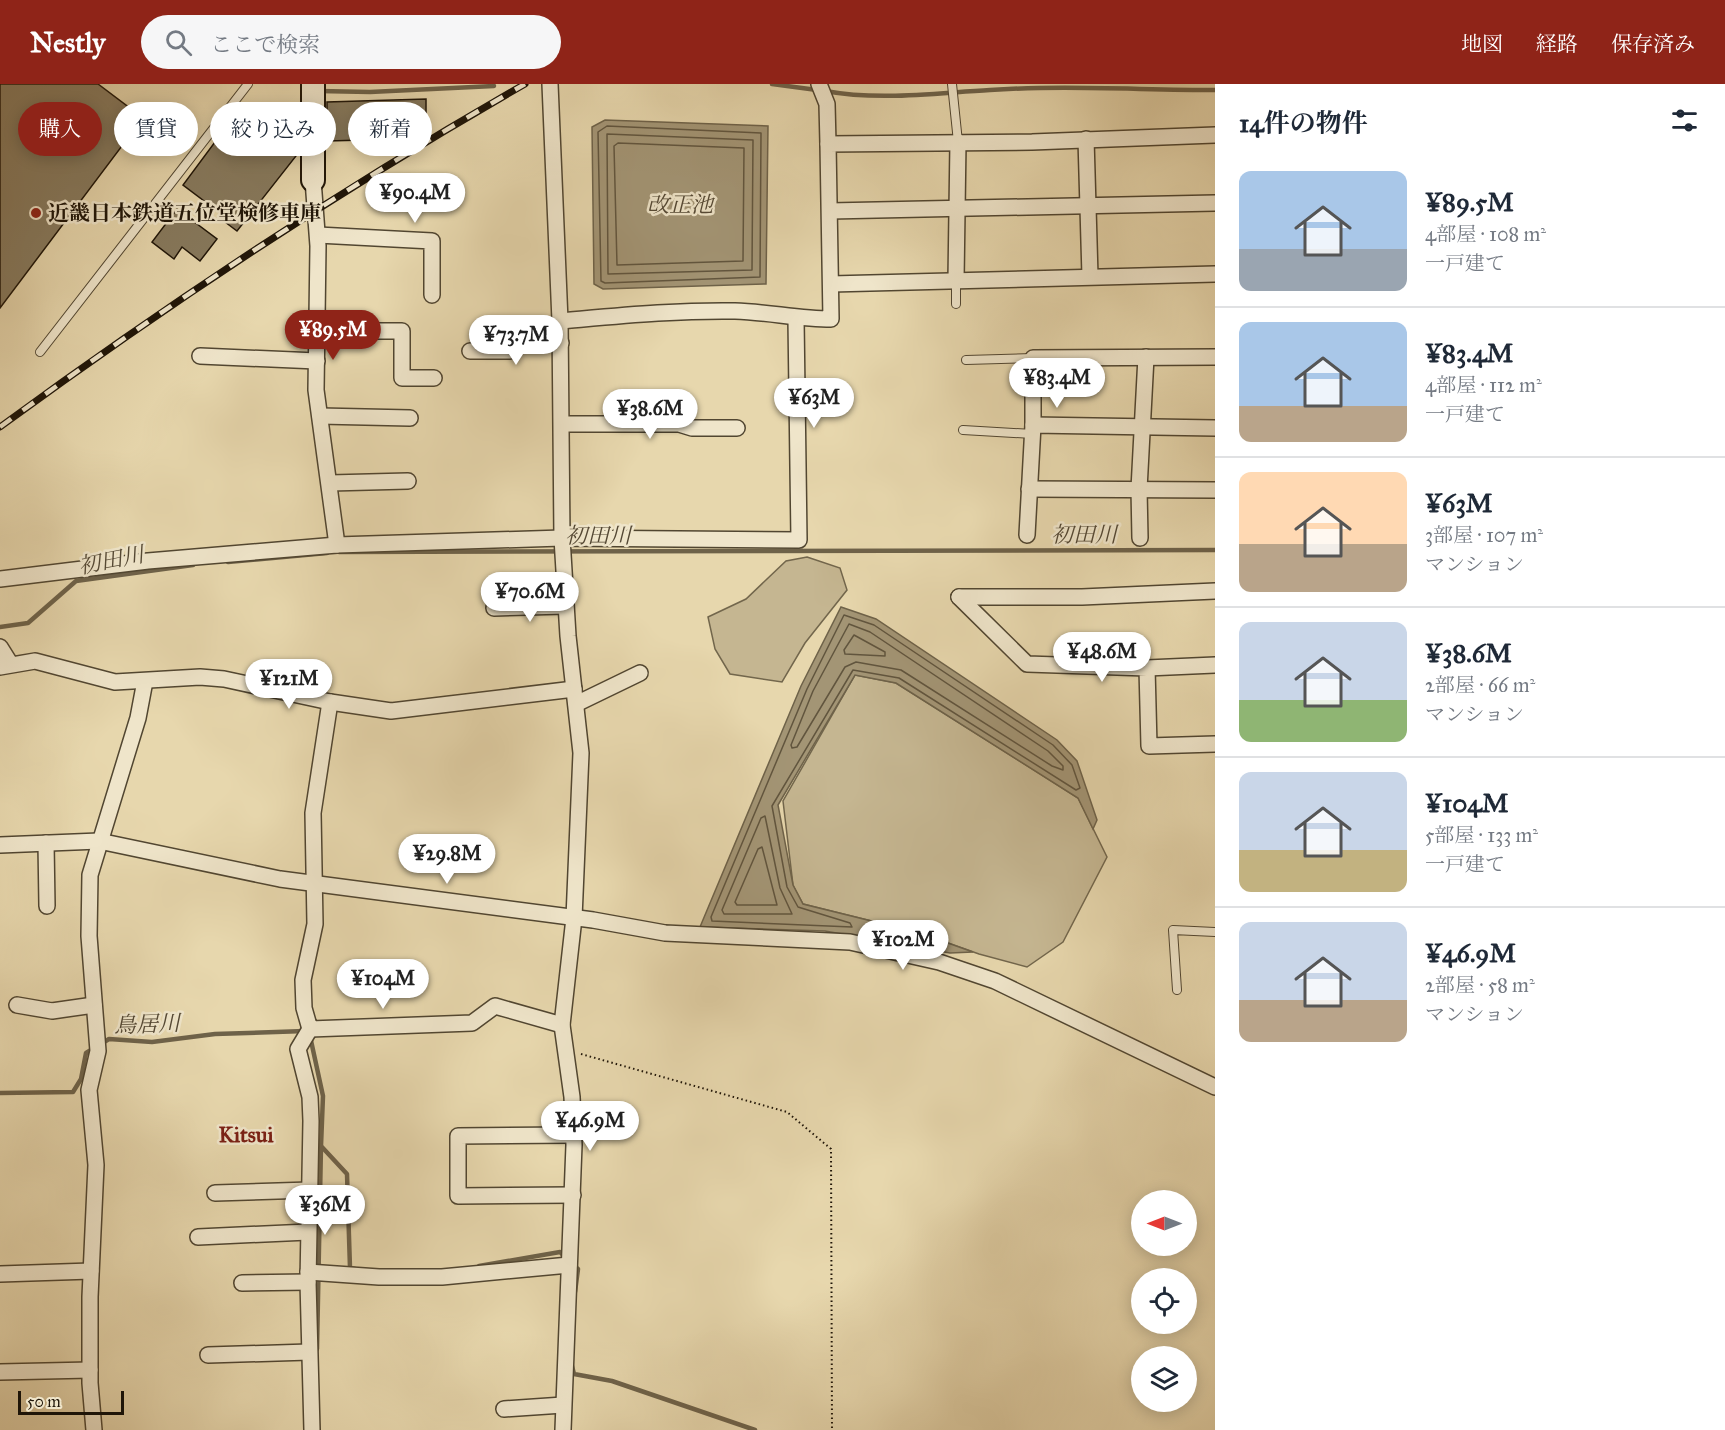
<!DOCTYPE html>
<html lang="ja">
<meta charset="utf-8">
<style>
:root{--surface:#fff;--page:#f6f6f7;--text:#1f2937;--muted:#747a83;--line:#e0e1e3;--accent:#8f2418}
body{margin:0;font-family:"IM FELL Great Primer","Noto Serif JP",serif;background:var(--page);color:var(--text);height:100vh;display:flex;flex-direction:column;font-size:22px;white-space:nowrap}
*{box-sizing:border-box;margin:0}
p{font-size:20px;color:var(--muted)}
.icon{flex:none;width:33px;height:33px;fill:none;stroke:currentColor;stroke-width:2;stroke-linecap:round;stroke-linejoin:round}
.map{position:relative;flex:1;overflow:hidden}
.side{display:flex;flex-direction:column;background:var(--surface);width:510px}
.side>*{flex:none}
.guide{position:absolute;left:18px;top:18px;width:570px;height:54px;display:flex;gap:12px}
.needle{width:39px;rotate:270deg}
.fabs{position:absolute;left:1131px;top:1106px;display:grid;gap:12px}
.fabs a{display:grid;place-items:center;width:66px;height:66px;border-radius:50%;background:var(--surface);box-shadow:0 3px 15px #0003;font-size:30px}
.scale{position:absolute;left:18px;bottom:15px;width:106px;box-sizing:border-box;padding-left:6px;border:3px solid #1f1508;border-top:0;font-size:16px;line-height:21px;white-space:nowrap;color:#1f1508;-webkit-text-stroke:4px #efe5ca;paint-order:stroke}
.price{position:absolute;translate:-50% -51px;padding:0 14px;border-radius:21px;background:#fff;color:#222;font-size:20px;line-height:39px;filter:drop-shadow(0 2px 3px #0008)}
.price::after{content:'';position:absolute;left:50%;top:36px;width:18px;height:14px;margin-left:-9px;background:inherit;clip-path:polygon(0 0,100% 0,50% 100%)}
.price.selected{background:var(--accent);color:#fff}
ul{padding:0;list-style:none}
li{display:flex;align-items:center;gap:18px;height:150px;padding:0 24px}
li+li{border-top:2px solid var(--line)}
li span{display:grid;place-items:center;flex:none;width:168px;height:120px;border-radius:12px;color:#555}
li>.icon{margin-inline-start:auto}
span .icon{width:72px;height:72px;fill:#fffc;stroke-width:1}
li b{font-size:26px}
h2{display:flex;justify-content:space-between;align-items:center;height:72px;padding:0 24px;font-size:26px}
.pill{padding:0 21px;border-radius:27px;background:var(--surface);box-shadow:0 3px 15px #0003;font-size:21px;line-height:54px}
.pill.selected{background:var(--accent);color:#fff}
header{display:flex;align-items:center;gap:36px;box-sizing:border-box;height:84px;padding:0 30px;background:var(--accent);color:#fff}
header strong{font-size:28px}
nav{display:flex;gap:33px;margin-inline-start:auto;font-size:21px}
.search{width:420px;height:54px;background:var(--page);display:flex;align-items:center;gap:15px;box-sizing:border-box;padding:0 21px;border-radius:33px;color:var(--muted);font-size:22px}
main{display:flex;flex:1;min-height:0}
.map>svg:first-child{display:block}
</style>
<header>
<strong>Nestly</strong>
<div class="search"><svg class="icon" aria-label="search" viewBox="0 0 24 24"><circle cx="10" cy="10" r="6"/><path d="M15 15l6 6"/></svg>ここで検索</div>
<nav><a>地図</a><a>経路</a><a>保存済み</a></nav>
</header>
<main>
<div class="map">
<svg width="1215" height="1346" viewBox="0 0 1215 1346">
<rect width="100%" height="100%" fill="#e7d7ad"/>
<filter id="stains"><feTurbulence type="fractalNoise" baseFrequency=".00333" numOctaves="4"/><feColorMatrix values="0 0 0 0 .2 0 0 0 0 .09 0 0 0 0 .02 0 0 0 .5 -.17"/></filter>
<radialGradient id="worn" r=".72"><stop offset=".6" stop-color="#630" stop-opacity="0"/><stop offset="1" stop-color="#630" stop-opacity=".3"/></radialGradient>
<!-- green -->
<g fill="#c5b691" stroke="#72664c" stroke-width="1.5">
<polygon points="807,473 840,484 847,506 805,559 782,598 730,590 715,565 708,533 746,515 786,477"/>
<polygon points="855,591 896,599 1078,714 1107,773 1063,858 1027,883 979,870 920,849 803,820 793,801 783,717"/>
</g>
<!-- water -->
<g fill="#a39575" stroke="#6e6249" stroke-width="1.5">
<polygon points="605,36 768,42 766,200 603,205 594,200 592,43"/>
<polygon points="841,523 876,535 1057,656 1077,677 1097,736 1093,745 1078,714 896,599 855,591 778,721 793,801 803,820 920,849 973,868 950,869 825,847 700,843 801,602"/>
</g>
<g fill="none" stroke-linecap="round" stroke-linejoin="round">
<!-- shore -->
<g stroke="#61553e" stroke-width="1.5">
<polygon points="607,42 761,49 760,193 605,199 601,197 598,48"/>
<polygon points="607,50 753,56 752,186 608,190"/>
<polygon points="618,59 744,64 743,177 617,181 614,62"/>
<polygon points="844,531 874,541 1053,661 1072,681 1080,704 1076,706 899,594 853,586 772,722 787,803 798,823 850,839 852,843 712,837 711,833 807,605"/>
<polygon points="849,540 870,548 1048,667 1063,682 1063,686 1052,682 901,586 856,578 845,583 797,663 792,664 791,661 813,607"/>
<polygon points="854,551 885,568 885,572 845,570 844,566"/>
<polygon points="765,732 780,804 792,830 724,830 722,826 761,734"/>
<polygon points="762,763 777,821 737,821 735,818 758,765"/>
</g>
<!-- stream -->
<g stroke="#6e6249" stroke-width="4.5">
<polyline points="772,0 817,6"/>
<polyline points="319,7 370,8 494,2"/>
<path d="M825,7C880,17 935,9 990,6C1064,1 1140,6 1215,6"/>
<polyline points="339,468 1215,466"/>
<polyline points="228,478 327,469"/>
<polyline points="0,543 28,539 76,497 193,481"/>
<polyline points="310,952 323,1012 321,1062 347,1090 350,1184 355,1185"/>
<polyline points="0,1009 73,1008 81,995 86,969 109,955 152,958 215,950 305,947"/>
<polyline points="572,1180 578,1185 575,1208"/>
<polyline points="479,1182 560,1168 566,1174"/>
<polyline points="317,1265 321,1062"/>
<polyline points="572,1282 574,1290 612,1297 755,1346"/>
</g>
</g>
<!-- building -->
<g fill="#877a5e" stroke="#1f1508" stroke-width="1.5">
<polygon points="0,0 98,0 143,34 0,224"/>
<polygon points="426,15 426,31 364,32 364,56 327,57 327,18"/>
<polygon points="238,27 296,72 237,147 225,138 228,135 183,101"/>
<polygon points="177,125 217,155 200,177 182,163 174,175 152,158"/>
</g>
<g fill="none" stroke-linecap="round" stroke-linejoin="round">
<defs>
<g id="lane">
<polyline points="952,0 958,58"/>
<polyline points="956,196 956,220"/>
<polyline points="40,268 248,0"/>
<polyline points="966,276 1033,274"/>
<polyline points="963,346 1033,350"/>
<polyline points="1177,906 1173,846 1215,848"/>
</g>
<g id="street">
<polyline points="550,0 560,237 562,454 568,552 581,669 574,834 562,941 572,1013 574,1061 563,1346"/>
<polyline points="819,0 827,20 828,60"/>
<polyline points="1086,55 1090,192"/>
<polyline points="313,96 318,162 316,306 337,461"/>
<polyline points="830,127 1215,119"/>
<polyline points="318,151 432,157 432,211"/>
<polyline points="956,196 958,58"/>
<polyline points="831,200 1215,190"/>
<path d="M560,237C618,232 677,226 735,227C768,228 799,235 831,235L828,60L1032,58L1215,51"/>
<polyline points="317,247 402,247 402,294 434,294"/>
<polyline points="470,267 510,267 520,259 561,259"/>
<polyline points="200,272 317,277"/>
<polyline points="320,332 410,334"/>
<polyline points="563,340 679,340 692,344 737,344"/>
<polyline points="1033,341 1033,274 1215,273"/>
<polyline points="330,399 408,397"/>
<polyline points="1029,405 1215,406"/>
<polyline points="1027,451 1033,341 1215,344"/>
<polyline points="1140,454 1139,405 1146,273"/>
<polyline points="0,495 148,477 337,461 562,454 799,456 796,235"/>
<polyline points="959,513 1027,580 1147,584 1149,662 1215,660"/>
<polyline points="959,513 1082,513 1215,507"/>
<polyline points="494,524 565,522"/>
<polyline points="0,563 10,579"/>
<polyline points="0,583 35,577 115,598 200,593 224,595 330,618 391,627 574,605"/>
<polyline points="1147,584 1215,581"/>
<polyline points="330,618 313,729 315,840 303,896 304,924 310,945 472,939 495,922 562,941"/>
<polyline points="576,620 640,589"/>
<polyline points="46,759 47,822"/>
<polyline points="0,761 99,757 280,795 593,836 665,849 850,858 939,878 995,897 1215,1003"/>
<polyline points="17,921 52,927 94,921"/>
<polyline points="310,945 298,965 310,1013 311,1037 308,1198 312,1346"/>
<polyline points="215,1109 310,1106"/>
<polyline points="573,1111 458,1112 458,1052 573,1051"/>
<polyline points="198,1153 308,1148"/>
<polyline points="308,1188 379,1193 442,1193 569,1181"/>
<polyline points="0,1190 91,1187"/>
<polyline points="242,1199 308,1198"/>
<polyline points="208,1271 309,1268"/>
<polyline points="0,1288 90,1286"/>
<polyline points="504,1325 563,1321"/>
<polyline points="94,1346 90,1299 90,1213 96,1081 89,1006 98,967 89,852 90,791 138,634 145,597"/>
</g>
<polyline id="secondary" points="313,0 313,96"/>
</defs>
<!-- lane casing -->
<use href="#lane" stroke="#514631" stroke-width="10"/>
<!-- street casing -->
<use href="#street" stroke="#514631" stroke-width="18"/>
<!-- secondary casing -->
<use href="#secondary" stroke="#1f1508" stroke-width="26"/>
<!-- path -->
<polyline stroke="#1f1508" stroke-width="2" stroke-dasharray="1.5 3" stroke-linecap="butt" points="581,970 787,1028 831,1065 832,1346"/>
<!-- lane -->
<use href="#lane" stroke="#efe5ca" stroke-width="8"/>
<!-- street -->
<use href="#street" stroke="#efe5ca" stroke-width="15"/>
<!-- secondary -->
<use href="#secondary" stroke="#efe5ca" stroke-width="22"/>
<defs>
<path id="rail" d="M0,343C168,220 343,104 525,0"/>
</defs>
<!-- rail casing -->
<use href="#rail" stroke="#1f1508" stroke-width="7"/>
<!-- rail -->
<use href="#rail" stroke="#efe5ca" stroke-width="4.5" stroke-dasharray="14" stroke-linecap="butt"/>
</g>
<!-- markers -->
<circle fill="#8f2418" stroke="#efe5ca" stroke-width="2" cx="36" cy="129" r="6"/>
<g text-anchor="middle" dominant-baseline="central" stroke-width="5" stroke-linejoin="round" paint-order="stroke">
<!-- poi labels -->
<g font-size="21" font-weight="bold" fill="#1f1508" stroke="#efe5ca" text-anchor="start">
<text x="48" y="129">近畿日本鉄道五位堂検修車庫</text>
</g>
<!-- water labels -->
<g font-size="22" font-style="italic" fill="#544834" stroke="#efe5ca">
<text x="680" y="120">改正池</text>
<text x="1084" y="450">初田川</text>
<text x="598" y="451">初田川</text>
<text transform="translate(111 476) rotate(-11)">初田川</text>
<text transform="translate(147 940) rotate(-2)">鳥居川</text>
</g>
<!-- neighbourhood labels -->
<g font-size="22" font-weight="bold" fill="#7a1f14" stroke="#efe5ca">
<text x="246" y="1050">Kitsui</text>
</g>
</g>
<rect width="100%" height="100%" filter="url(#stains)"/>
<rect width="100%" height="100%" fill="url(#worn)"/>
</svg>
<div class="fabs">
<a><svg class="needle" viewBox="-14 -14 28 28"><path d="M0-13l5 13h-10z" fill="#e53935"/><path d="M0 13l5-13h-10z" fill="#747a83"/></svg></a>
<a><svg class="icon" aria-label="locate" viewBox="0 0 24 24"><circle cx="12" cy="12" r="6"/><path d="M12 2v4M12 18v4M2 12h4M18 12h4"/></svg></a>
<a><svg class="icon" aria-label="layers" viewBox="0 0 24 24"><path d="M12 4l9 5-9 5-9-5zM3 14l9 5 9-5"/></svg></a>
</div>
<div class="scale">50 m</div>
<b class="price" style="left:415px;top:140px">¥90.4M</b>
<b class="price selected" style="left:333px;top:277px">¥89.5M</b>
<b class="price" style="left:516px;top:282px">¥73.7M</b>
<b class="price" style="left:1057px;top:325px">¥83.4M</b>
<b class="price" style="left:814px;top:345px">¥63M</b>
<b class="price" style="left:650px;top:356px">¥38.6M</b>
<b class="price" style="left:530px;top:539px">¥70.6M</b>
<b class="price" style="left:1102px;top:599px">¥48.6M</b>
<b class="price" style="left:289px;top:626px">¥121M</b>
<b class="price" style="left:447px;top:801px">¥29.8M</b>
<b class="price" style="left:903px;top:887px">¥102M</b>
<b class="price" style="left:383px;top:926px">¥104M</b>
<b class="price" style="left:590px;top:1068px">¥46.9M</b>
<b class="price" style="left:325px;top:1152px">¥36M</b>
<div class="guide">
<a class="pill selected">購入</a>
<a class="pill">賃貸</a>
<a class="pill">絞り込み</a>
<a class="pill">新着</a>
</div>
</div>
<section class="side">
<h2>14件の物件<svg class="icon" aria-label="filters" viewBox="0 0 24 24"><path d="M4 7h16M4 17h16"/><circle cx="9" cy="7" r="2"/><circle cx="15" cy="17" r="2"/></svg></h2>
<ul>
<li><span style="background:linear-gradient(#a9c7e8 65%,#9aa5b1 0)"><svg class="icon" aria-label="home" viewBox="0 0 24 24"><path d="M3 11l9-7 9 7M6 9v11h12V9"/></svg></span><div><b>¥89.5M</b><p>4部屋 · 108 m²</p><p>一戸建て</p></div></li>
<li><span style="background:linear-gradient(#a9c7e8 70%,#b9a48a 0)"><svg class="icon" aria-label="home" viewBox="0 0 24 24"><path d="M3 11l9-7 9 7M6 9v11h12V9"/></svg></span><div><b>¥83.4M</b><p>4部屋 · 112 m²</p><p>一戸建て</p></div></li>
<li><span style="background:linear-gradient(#ffd9b3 60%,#b9a48a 0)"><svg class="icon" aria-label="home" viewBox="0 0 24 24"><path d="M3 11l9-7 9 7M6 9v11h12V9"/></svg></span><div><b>¥63M</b><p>3部屋 · 107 m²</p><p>マンション</p></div></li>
<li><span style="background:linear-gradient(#c9d6e8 65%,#8fb573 0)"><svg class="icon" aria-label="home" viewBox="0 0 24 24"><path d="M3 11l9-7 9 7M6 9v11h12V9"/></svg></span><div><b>¥38.6M</b><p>2部屋 · 66 m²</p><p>マンション</p></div></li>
<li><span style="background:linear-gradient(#c9d6e8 65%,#c2b280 0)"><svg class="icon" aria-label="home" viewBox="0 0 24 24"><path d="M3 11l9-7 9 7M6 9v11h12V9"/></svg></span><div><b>¥104M</b><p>5部屋 · 133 m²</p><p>一戸建て</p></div></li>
<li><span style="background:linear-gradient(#c9d6e8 65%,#b9a48a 0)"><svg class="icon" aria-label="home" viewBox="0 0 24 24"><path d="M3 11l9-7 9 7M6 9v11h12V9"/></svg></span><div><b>¥46.9M</b><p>2部屋 · 58 m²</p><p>マンション</p></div></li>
</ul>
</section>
</main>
